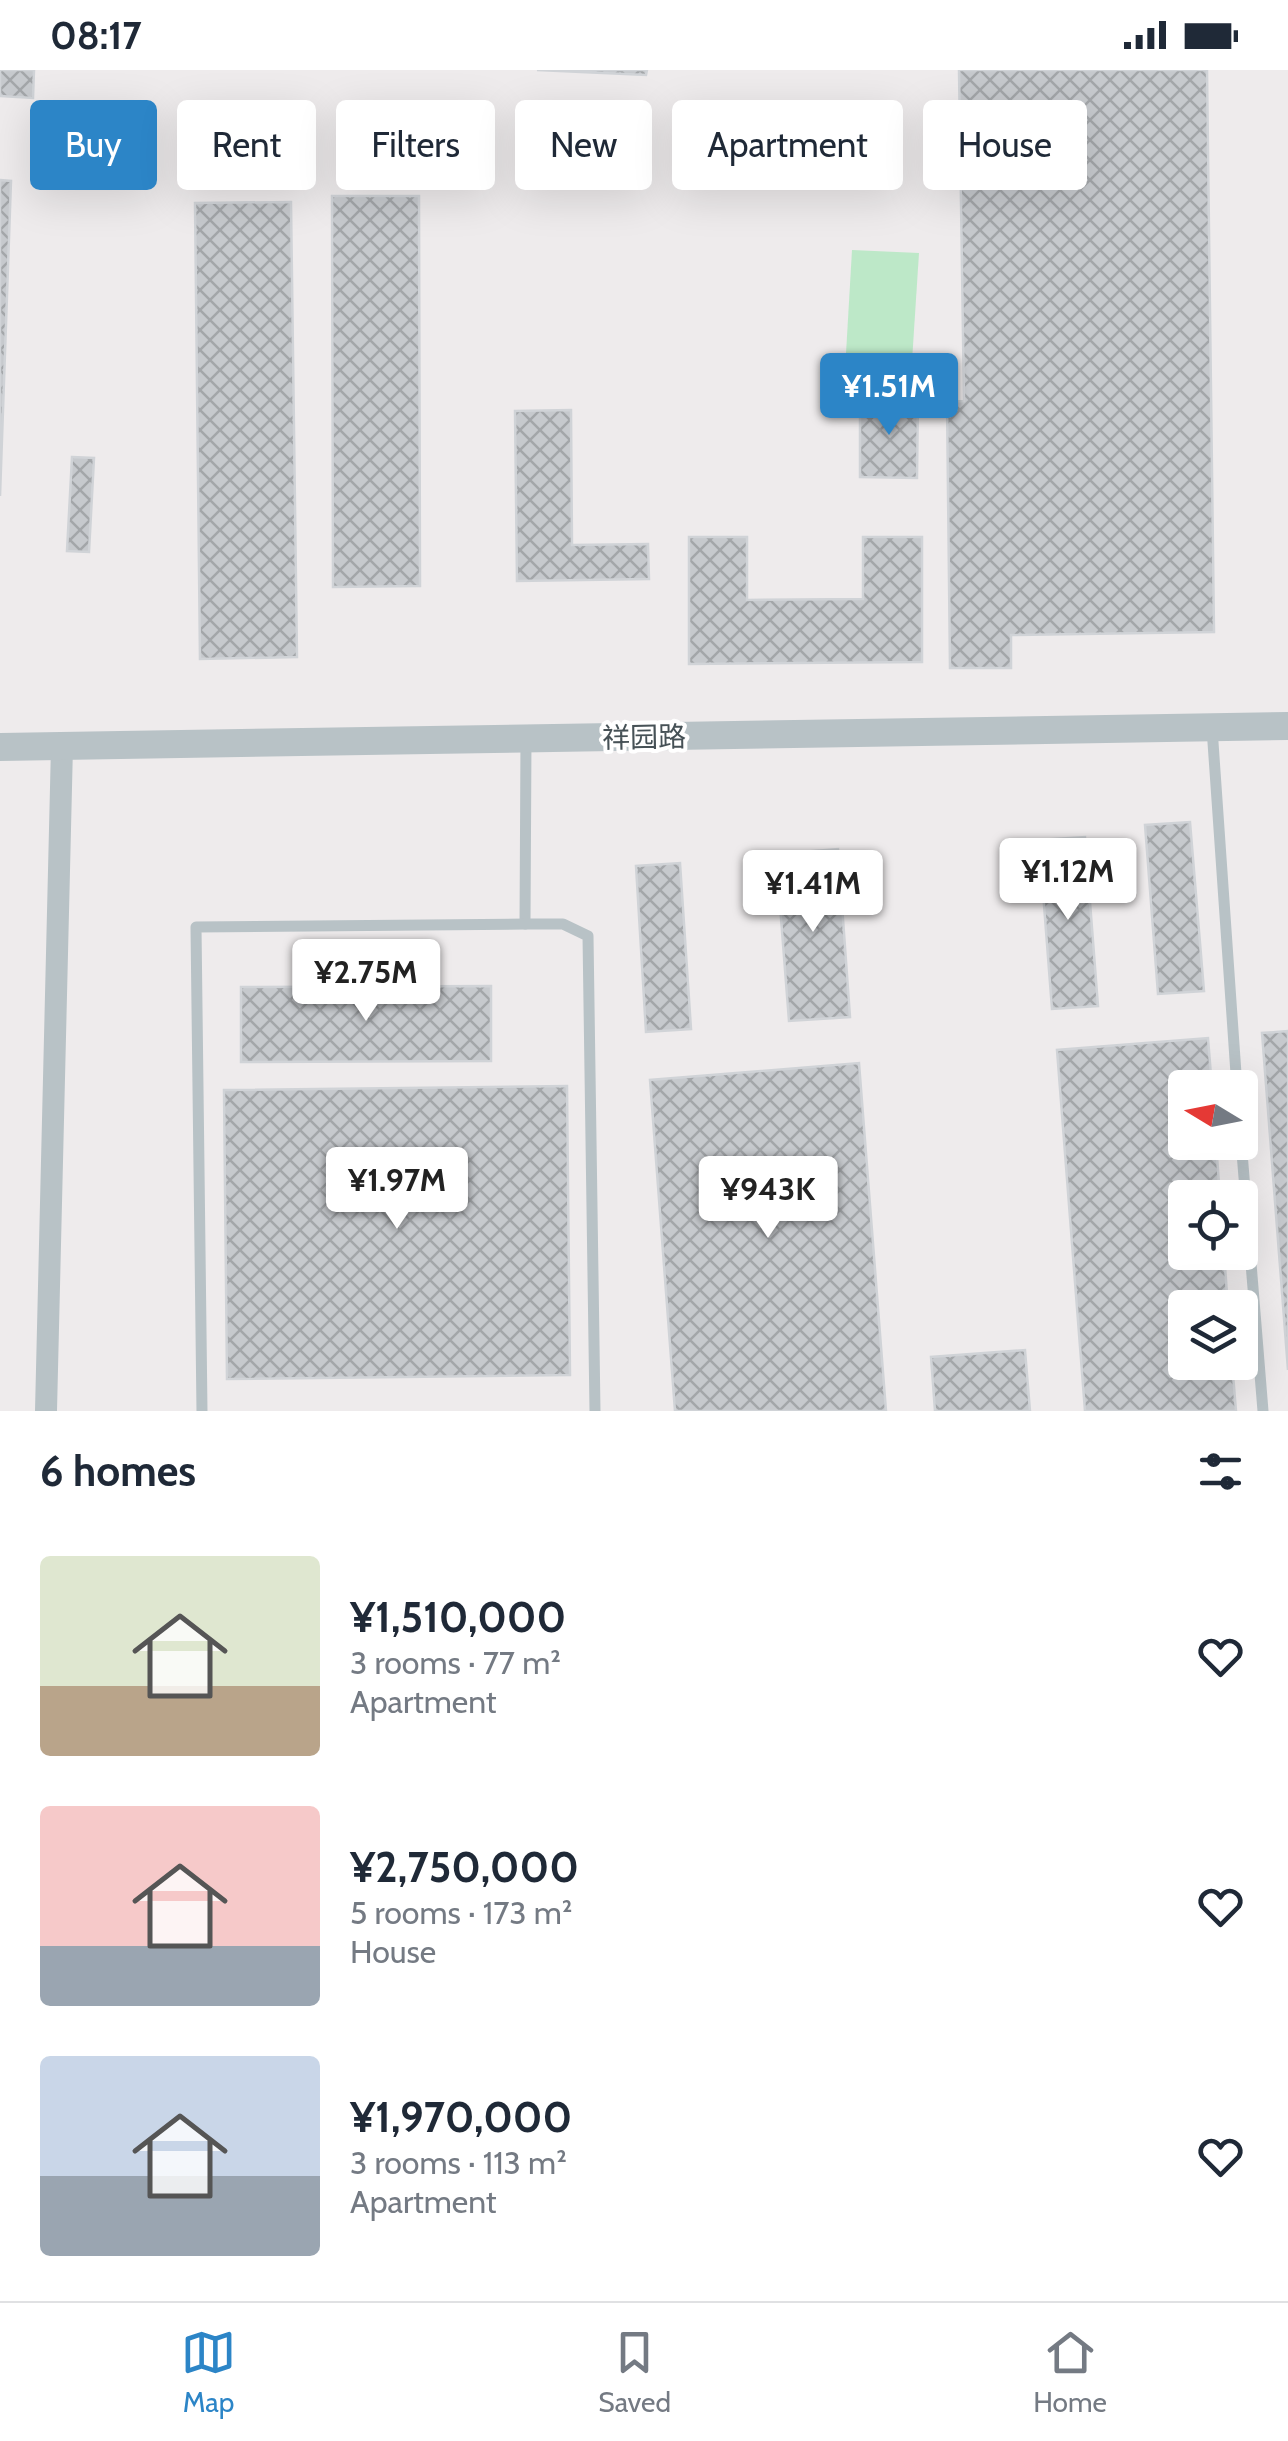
<!DOCTYPE html>
<meta charset="utf-8">
<style>
:root{--surface:#fff;--page:#f2f2f3;--text:#1f2937;--muted:#747a83;--line:#e0e1e3;--accent:#2c85c7}
body{margin:0;font-family:Cabin,"Noto Sans SC",sans-serif;background:var(--page);color:var(--text);height:100vh;display:flex;flex-direction:column;font-size:38px;white-space:nowrap}
*{box-sizing:border-box;margin:0}
p{font-size:32px;color:var(--muted)}
.icon{flex:none;width:55px;height:55px;fill:none;stroke:currentColor;stroke-width:2;stroke-linecap:round;stroke-linejoin:round}
.map{position:relative;height:1341px;overflow:hidden}
.panel{display:flex;flex-direction:column;background:var(--surface);flex:1}
.panel>*{flex:none}
.hud{position:absolute;left:30px;top:30px;width:1230px;height:90px;display:flex;gap:20px}
.needle{width:65px;rotate:280deg}
.fabs{position:absolute;left:1168px;top:1000px;display:grid;gap:20px}
.fabs a{display:grid;place-items:center;width:90px;height:90px;border-radius:10px;background:var(--surface);box-shadow:0 10px 40px #0002;font-size:50px}
.price{position:absolute;translate:-50% -85px;padding:0 22px;border-radius:10px;background:#fff;color:#222;font-size:32px;line-height:65px;filter:drop-shadow(0 2px 5px #0008)}
.price::after{content:'';position:absolute;left:50%;top:60px;width:30px;height:22px;margin-left:-15px;background:inherit;clip-path:polygon(0 0,100% 0,50% 100%)}
.price.on{background:var(--accent);color:#fff}
ul{padding:0;list-style:none}
li{display:flex;align-items:center;gap:30px;height:250px;padding:0 40px}
li span{display:grid;place-items:center;flex:none;width:280px;height:200px;border-radius:10px;color:#555}
li>.icon{margin-inline-start:auto}
span .icon{width:120px;height:120px;fill:#fffc;stroke-width:1}
li b{font-size:42px}
h2{display:flex;justify-content:space-between;align-items:center;height:120px;padding:0 40px;font-size:42px}
.tag{padding:0 35px;border-radius:10px;background:var(--surface);box-shadow:0 10px 40px #0002;font-size:35px;line-height:90px}
.tag.on{background:var(--accent);color:#fff}
.status{display:flex;justify-content:space-between;align-items:center;height:70px;padding:0 50px;background:var(--surface);direction:ltr}
.status svg{height:28px;fill:currentColor}
.menu{display:flex;justify-content:space-around;align-items:center;height:140px;border-top:2px solid var(--line);background:var(--surface);font-size:28px;color:var(--muted)}
.menu a{display:grid;justify-items:center;gap:5px}
.menu .on{color:var(--accent)}
.map>svg:first-child{display:block}
</style>
<div class="status"><b>08:17</b><svg viewBox="0 0 49 12"><path d="M0 12V9h3v3zM5 12V6h3v6zM10 12V3h3v9zM15 12V0h3v12zM26 1h20v11H26zM47 4h2v5h-2z"/></svg></div>
<div class="map">
<svg width="1288" height="1341" viewBox="0 0 1288 1341">
<defs>
<pattern id="building-cross-hatch" width="8" height="8" patternUnits="userSpaceOnUse" patternTransform="scale(2.5)"><rect width="8" height="8" fill="#c6c9cd"/><path d="M0 0l8 8M0 8l8-8" fill="none" stroke="#a3a6a9"/></pattern>
</defs>
<rect width="100%" height="100%" fill="#eeebec"/>
<!-- green -->
<polygon fill="#bde8c8" points="852,180 919,183 910,322 844,318"/>
<!-- building -->
<g fill="url(#building-cross-hatch)" stroke="#d0d3d7" stroke-width="2.5">
<polygon points="0,0 34,0 33,28 0,26"/>
<polygon points="537,0 647,0 646,5"/>
<polygon points="959,0 1207,0 1214,562 1011,565 1011,598 950,598 947,332 964,331"/>
<polygon points="0,110 11,111 0,426"/>
<polygon points="332,126 419,126 420,516 333,517"/>
<polygon points="291,132 297,587 200,589 195,133"/>
<polygon points="860,328 918,328 917,408 860,407"/>
<polygon points="571,340 572,475 648,474 649,509 517,511 515,341"/>
<polygon points="72,387 94,388 89,482 67,481"/>
<polygon points="689,467 747,467 747,530 863,529 863,467 922,467 922,592 689,594"/>
<polygon points="1190,752 1204,921 1158,924 1145,755"/>
<polygon points="1085,767 1098,936 1052,939 1039,770"/>
<polygon points="838,779 850,947 789,951 776,784"/>
<polygon points="680,793 691,959 646,962 636,796"/>
<polygon points="491,916 491,991 241,992 241,917"/>
<polygon points="1288,961 1288,1300 1262,963"/>
<polygon points="1208,968 1212,1018 1185,1018 1185,1072 1216,1072 1220,1128 1185,1128 1185,1182 1224,1182 1228,1238 1185,1238 1185,1292 1232,1292 1236,1341 1085,1341 1057,980"/>
<polygon points="859,993 886,1341 675,1341 650,1010"/>
<polygon points="567,1016 570,1305 227,1309 224,1020"/>
<polygon points="1025,1280 1030,1341 935,1341 931,1287"/>
</g>
<g fill="none" stroke-linecap="round" stroke-linejoin="round">
<!-- service -->
<g stroke="#b8c2c6" stroke-width="11">
<polyline points="1212,658 1237,1018"/>
<polyline points="525,854 526,669"/>
<polyline points="1240,1058 1263,1341"/>
<polyline points="202,1341 196,857 525,854 563,854 588,866 595,1341"/>
</g>
<!-- minor -->
<polyline stroke="#b8c2c6" stroke-width="22" points="46,1341 62,676"/>
<!-- tertiary -->
<polyline stroke="#b8c2c6" stroke-width="28" points="0,677 1288,656"/>
</g>
<g text-anchor="middle" dominant-baseline="central" stroke-width="8" stroke-linejoin="round" paint-order="stroke">
<!-- street labels -->
<g font-size="28" fill="#465156" stroke="#fff">
<text transform="translate(644 667) rotate(-1)">祥园路</text>
</g>
</g>
</svg>
<div class="fabs">
<a><svg class="needle" viewBox="-14 -14 28 28"><path d="M0-13l5 13h-10z" fill="#e53935"/><path d="M0 13l5-13h-10z" fill="#747a83"/></svg></a>
<a><svg class="icon" aria-label="locate" viewBox="0 0 24 24"><circle cx="12" cy="12" r="6"/><path d="M12 2v4M12 18v4M2 12h4M18 12h4"/></svg></a>
<a><svg class="icon" aria-label="layers" viewBox="0 0 24 24"><path d="M12 4l9 5-9 5-9-5zM3 14l9 5 9-5"/></svg></a>
</div>
<b class="price on" style="left:889px;top:368px">¥1.51M</b>
<b class="price" style="left:1068px;top:853px">¥1.12M</b>
<b class="price" style="left:813px;top:865px">¥1.41M</b>
<b class="price" style="left:366px;top:954px">¥2.75M</b>
<b class="price" style="left:397px;top:1162px">¥1.97M</b>
<b class="price" style="left:768px;top:1171px">¥943K</b>
<div class="hud">
<a class="tag on">Buy</a>
<a class="tag">Rent</a>
<a class="tag">Filters</a>
<a class="tag">New</a>
<a class="tag">Apartment</a>
<a class="tag">House</a>
</div>
</div>
<section class="panel">
<h2>6 homes<svg class="icon" aria-label="filters" viewBox="0 0 24 24"><path d="M4 7h16M4 17h16"/><circle cx="9" cy="7" r="2"/><circle cx="15" cy="17" r="2"/></svg></h2>
<ul>
<li><span style="background:linear-gradient(#dfe7d0 65%,#b9a48a 0)"><svg class="icon" aria-label="home" viewBox="0 0 24 24"><path d="M3 11l9-7 9 7M6 9v11h12V9"/></svg></span><div><b>¥1,510,000</b><p>3 rooms · 77 m²</p><p>Apartment</p></div><svg class="icon" aria-label="heart" viewBox="0 0 24 24"><path d="M12 20l-8-8c-3-5 5-10 8-4 3-6 11-1 8 4z"/></svg></li>
<li><span style="background:linear-gradient(#f6c9c9 70%,#9aa5b1 0)"><svg class="icon" aria-label="home" viewBox="0 0 24 24"><path d="M3 11l9-7 9 7M6 9v11h12V9"/></svg></span><div><b>¥2,750,000</b><p>5 rooms · 173 m²</p><p>House</p></div><svg class="icon" aria-label="heart" viewBox="0 0 24 24"><path d="M12 20l-8-8c-3-5 5-10 8-4 3-6 11-1 8 4z"/></svg></li>
<li><span style="background:linear-gradient(#c9d6e8 60%,#9aa5b1 0)"><svg class="icon" aria-label="home" viewBox="0 0 24 24"><path d="M3 11l9-7 9 7M6 9v11h12V9"/></svg></span><div><b>¥1,970,000</b><p>3 rooms · 113 m²</p><p>Apartment</p></div><svg class="icon" aria-label="heart" viewBox="0 0 24 24"><path d="M12 20l-8-8c-3-5 5-10 8-4 3-6 11-1 8 4z"/></svg></li>
</ul>
</section>
<nav class="menu">
<a class="on"><svg class="icon" aria-label="map" viewBox="0 0 24 24"><path d="M3 6l6-2 6 2 6-2v14l-6 2-6-2-6 2zM9 4v14M15 6v14"/></svg>Map</a>
<a><svg class="icon" aria-label="saved" viewBox="0 0 24 24"><path d="M7 4h10v16l-5-4-5 4z"/></svg>Saved</a>
<a><svg class="icon" aria-label="home" viewBox="0 0 24 24"><path d="M3 11l9-7 9 7M6 9v11h12V9"/></svg>Home</a>
</nav>
